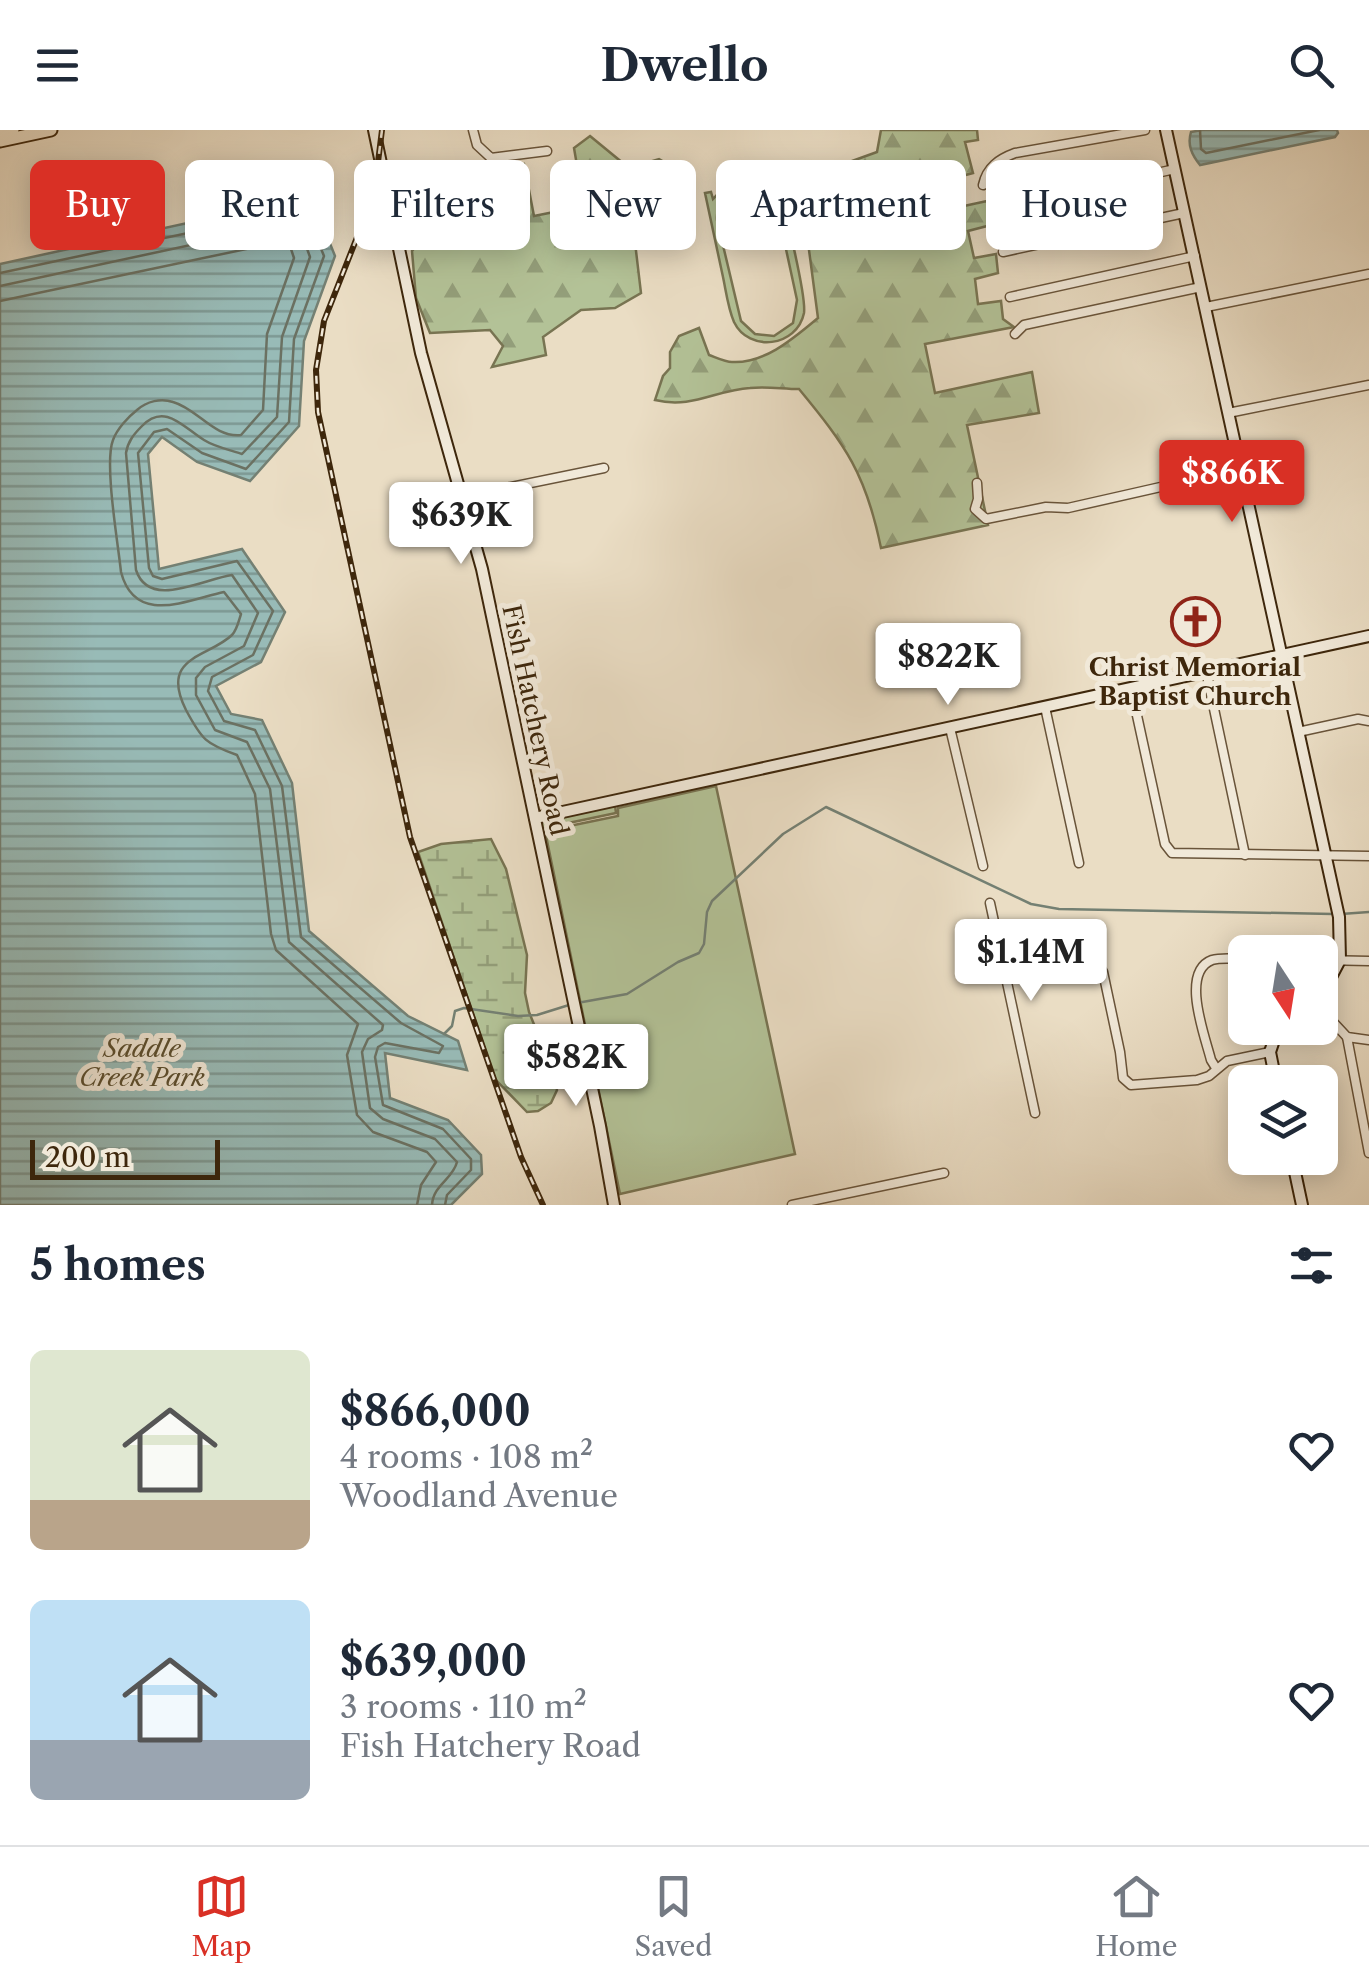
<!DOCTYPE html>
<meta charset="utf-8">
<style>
:root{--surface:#fff;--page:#f6f6f7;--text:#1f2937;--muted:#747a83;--line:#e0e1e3;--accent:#d93025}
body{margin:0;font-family:"Libre Caslon Text",serif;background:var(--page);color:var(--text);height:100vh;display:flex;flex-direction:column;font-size:38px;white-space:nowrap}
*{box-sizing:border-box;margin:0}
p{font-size:32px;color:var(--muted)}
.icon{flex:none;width:55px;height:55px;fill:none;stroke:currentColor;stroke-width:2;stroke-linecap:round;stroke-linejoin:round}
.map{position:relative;height:1075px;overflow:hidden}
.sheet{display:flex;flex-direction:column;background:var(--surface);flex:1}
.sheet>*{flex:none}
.banner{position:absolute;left:30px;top:30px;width:1310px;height:90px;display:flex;gap:20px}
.needle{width:65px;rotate:168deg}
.tools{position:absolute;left:1228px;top:805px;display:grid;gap:20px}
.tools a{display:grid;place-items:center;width:110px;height:110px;border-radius:15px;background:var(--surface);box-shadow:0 5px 25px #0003;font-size:50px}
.scale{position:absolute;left:30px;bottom:25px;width:190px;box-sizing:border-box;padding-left:10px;border:5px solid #3e270c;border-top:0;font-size:28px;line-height:35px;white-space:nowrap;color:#3e270c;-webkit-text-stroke:8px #f1e9d9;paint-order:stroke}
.price{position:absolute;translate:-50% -85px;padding:0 22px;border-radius:10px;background:#fff;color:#222;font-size:32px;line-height:65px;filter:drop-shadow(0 2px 5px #0008)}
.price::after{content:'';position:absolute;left:50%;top:60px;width:30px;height:22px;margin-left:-15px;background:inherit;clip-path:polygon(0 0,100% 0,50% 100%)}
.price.selected{background:var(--accent);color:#fff}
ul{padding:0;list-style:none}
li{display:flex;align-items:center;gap:30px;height:250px;padding:0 30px}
li span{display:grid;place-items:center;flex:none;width:280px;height:200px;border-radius:15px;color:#555}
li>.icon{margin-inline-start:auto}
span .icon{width:120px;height:120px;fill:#fffc;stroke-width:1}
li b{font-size:42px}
h2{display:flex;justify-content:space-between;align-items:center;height:120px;padding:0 30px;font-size:42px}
.tag{padding:0 35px;border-radius:15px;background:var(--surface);box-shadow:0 5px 25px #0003;font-size:35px;line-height:90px}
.tag.selected{background:var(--accent);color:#fff}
header{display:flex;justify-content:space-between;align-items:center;height:130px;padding:0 30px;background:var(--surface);font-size:45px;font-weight:700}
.dock{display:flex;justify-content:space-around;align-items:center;height:140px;border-top:2px solid var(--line);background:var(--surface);font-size:28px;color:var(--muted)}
.dock a{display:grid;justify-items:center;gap:5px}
.dock .selected{color:var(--accent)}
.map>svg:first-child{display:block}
</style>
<header><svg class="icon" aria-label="menu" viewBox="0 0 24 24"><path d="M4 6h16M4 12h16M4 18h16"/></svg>Dwello<svg class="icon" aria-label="search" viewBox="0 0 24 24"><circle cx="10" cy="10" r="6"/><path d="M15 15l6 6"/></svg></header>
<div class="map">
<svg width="1369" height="1075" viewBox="0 0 1369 1075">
<defs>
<pattern id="forest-firs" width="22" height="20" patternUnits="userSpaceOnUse" patternTransform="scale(2.5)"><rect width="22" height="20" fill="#b3c297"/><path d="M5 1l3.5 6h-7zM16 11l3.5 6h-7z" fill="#939e7a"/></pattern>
<pattern id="wetland-marsh" width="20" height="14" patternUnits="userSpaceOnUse" patternTransform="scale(2.5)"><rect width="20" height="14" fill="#b3c297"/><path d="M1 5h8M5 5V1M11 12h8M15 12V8" fill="none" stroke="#939e7a"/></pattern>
<pattern id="water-rules" width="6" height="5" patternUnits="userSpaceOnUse" patternTransform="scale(2.5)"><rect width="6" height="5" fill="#98bbb7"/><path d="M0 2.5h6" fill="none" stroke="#7d9893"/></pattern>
</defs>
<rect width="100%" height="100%" fill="#eaddc4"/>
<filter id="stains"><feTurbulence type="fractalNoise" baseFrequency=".002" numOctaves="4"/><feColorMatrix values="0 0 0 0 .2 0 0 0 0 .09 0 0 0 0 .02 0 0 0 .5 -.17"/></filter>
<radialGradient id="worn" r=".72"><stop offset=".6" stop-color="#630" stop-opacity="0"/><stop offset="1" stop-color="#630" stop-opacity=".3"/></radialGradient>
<!-- forest -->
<g fill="url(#forest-firs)" stroke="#787452" stroke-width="2.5">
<path d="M881,0H977L978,10L965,12L973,43L958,47L964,76L987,71L991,95L968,101L974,128L996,124L998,143L975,149L978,174L1001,171L1003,189L1014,197L925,214L935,263L1032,242L1039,283L967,295L988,395L881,418C866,344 846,316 799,259C783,259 766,256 750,258C716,260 692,279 655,270L663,246L670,238V222L679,206L699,198L709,225C715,227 725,232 732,232C765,234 795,207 818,188L809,120L785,68L796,43L830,39L877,22Z"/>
<polygon points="590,6 629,38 659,29 674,38 659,60 637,72 634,104 641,163 615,178 581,180 543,207 546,225 492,237 503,216 490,200 430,203 416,168 412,121 457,67 453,50 524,34 534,86 584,76 574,18"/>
</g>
<!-- wetland -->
<polygon fill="url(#wetland-marsh)" stroke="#787452" stroke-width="2.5" points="491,709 506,739 527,825 525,863 529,882 552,939 557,960 551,973 538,981 527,982 495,949 418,722 441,714"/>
<!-- green -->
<g fill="#b3c297" stroke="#787452" stroke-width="2.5" fill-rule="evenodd">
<path d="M751,47C762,50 771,53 777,63C786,75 806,168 804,183C797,217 749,223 734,192C728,178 726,161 723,147C717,119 711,91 705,63L711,62L713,69L729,52ZM751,53L768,61L776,73L797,170L793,193L774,206L755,204L741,191L717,90C716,68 728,54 751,53Z"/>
<polygon points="716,656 795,1024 620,1064 545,701 618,686 618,678"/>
<polygon points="615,675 616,683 545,698 542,702 539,691"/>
</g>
<!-- water -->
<g fill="url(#water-rules)" stroke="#748073" stroke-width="2.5">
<path d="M1202,0H1337L1338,3L1335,7L1200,35C1192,25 1187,15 1191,2Z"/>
<polygon points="311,66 335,126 304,211 299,296 250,351 197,332 162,307 148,324 159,439 242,419 285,482 261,532 216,556 231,584 262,590 292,653 309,801 408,886 458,911 467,940 385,923 390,968 448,990 481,1025 482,1044 451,1075 0,1075 0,134"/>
</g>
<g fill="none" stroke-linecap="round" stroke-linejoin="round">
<!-- shore -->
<g stroke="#6b7162" stroke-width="2.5">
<polyline points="1200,0 1201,19 1206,23 1319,0"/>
<polyline points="0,143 301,79 306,82 324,126 294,209 289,292 246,339 202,323 167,299 154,302 138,323 149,438 153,446 162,449 237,431 273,481 253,525 212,547 208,561 224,591 255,600 282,656 301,807 401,893 443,916 439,923 385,913 378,917 375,927 383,975 443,999 471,1029 471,1040 447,1065 445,1075"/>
<path d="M0,156L293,93L299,96L310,127L282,207L277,287L242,324C230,320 215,317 204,310C184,298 165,272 142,296C134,304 128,311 126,323L136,440C149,480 203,449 232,445L258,483L244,516L205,537L196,548V565L215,600L247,612L270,659L289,812L383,895L382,900L368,909L362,922L370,978L383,989L435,1009L457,1032C453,1049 433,1055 432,1075"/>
<path d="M0,171L284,111L289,113L294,128L267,204L263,280L241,305C214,308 198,279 173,272C161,268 147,271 137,280C128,287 117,299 113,310C104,333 118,413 121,442C135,496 187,470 224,462L241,484C239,490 237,500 232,505C208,528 159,526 186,580C202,610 206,614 237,625L255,664L271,804L276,820L358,894L347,925L357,985L373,1002L427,1022L436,1032L421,1055L417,1075"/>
</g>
<!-- stream -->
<g stroke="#748073" stroke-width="2.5">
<polyline points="1341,784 1369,782"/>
<polyline points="577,873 627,864 678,832 699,823 704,814 707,782 712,771 783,704 826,677 1031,774 1059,779 1333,784"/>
<polyline points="444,904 452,896 455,881 464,878 518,886 537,885 569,875"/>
</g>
<defs>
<g id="street">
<polyline points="473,0 477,15 491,28 547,21"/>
<path d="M983,55C987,37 999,29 1015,23L1145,0"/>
<polyline points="1003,77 1175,39"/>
<polyline points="1003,122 1184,83"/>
<polyline points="1010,167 1195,126"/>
<polyline points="1206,177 1369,144"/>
<polyline points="1015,204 1024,195 1201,157"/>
<polyline points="1228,283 1369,255"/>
<polyline points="977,353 978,369 975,379 986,389 1046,377 1068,378 1240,339"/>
<polyline points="462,367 604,338"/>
<polyline points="1206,541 1245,725"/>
<polyline points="1131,558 1165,714 1172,723 1369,726"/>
<polyline points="1045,577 1079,733"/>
<polyline points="950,598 983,736"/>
<polyline points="1298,602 1358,589 1369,591"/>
<polyline points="990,773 1035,983"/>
<polyline points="1003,829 1086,827 1096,832 1103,842 1120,922 1123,948 1131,955 1197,950 1209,946 1227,931 1270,922"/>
<polyline points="1320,830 1369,831"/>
<polyline points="1320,878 1347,907 1369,910"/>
<polyline points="1347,907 1369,1023"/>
<path d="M1216,938L1211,930C1205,906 1180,842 1212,830C1222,827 1235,829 1245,829"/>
<polyline points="792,1075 944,1043"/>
</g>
<g id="secondary">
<polyline points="374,0 421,223 482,439 600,996 614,1075"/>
<polyline points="1166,0 1339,787 1340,830 1320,868"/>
<polyline points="535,688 1369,506"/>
<polyline points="1276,952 1270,922 1278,898"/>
<polyline points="1292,1028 1302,1075"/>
</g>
<g id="primary">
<polyline points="0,1 13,0"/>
<polyline points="0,11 51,0"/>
</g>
</defs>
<!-- street casing -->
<use href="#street" stroke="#69543a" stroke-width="11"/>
<!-- secondary casing -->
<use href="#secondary" stroke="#3e270c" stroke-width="14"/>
<!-- primary casing -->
<use href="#primary" stroke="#3e270c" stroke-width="15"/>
<!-- street -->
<use href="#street" stroke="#f1e9d9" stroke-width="8"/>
<!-- secondary -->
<use href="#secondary" stroke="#f1e9d9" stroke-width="10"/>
<!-- primary -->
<use href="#primary" stroke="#eaddc4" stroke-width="11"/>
<defs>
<polyline id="rail" points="382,0 377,40 365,87 324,191 316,240 318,282 410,707 521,1027 543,1075"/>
</defs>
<!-- rail casing -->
<use href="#rail" stroke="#3e270c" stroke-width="6"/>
<!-- rail -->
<use href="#rail" stroke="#f1e9d9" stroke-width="2.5" stroke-dasharray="8" stroke-linecap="butt"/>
</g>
<!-- icons -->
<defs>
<symbol id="church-ring" viewBox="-11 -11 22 22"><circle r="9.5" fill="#f1e9d9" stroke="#8f2418" stroke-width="1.5"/><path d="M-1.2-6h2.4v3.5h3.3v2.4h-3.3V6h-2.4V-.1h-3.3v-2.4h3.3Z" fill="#8f2418"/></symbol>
</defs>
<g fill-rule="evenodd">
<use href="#church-ring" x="1168" y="464" width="55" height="55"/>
</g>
<g text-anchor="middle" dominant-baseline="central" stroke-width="10" stroke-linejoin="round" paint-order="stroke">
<!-- poi labels -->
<g font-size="25" font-weight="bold" fill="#3e270c" stroke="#f1e9d9">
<text x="1195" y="537">Christ Memorial<tspan x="1195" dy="29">Baptist Church</tspan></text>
</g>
<!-- street labels -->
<g font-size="25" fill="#3e270c" stroke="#f1e9d9">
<text transform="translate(535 590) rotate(78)">Fish Hatchery Road</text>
</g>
<!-- park labels -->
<g font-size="25" font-style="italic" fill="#5b4e2f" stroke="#f1e9d9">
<text x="142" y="918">Saddle<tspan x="142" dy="29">Creek Park</tspan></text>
</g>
</g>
<rect width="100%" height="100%" filter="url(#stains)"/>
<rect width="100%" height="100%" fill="url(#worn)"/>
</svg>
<div class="tools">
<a><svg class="needle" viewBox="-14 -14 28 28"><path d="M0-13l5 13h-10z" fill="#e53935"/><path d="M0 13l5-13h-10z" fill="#747a83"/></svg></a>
<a><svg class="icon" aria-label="layers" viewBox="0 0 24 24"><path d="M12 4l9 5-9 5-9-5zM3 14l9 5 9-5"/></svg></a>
</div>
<div class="scale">200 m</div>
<b class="price selected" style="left:1232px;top:395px">$866K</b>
<b class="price" style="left:461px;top:437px">$639K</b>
<b class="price" style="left:948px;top:578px">$822K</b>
<b class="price" style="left:1031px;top:874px">$1.14M</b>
<b class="price" style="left:576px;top:979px">$582K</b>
<div class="banner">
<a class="tag selected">Buy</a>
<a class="tag">Rent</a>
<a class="tag">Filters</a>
<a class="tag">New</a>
<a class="tag">Apartment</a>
<a class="tag">House</a>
</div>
</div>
<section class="sheet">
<h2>5 homes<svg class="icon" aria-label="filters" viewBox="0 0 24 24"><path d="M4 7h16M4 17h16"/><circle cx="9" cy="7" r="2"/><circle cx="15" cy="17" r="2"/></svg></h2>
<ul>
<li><span style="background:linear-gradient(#dfe7d0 75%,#b9a48a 0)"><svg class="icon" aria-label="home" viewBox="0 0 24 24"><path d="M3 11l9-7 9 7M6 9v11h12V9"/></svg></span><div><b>$866,000</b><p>4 rooms · 108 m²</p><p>Woodland Avenue</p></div><svg class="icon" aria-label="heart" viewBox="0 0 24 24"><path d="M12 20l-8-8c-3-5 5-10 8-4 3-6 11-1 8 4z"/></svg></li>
<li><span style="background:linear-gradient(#bfe0f5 70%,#9aa5b1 0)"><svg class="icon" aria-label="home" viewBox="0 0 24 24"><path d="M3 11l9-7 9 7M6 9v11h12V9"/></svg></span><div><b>$639,000</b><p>3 rooms · 110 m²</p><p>Fish Hatchery Road</p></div><svg class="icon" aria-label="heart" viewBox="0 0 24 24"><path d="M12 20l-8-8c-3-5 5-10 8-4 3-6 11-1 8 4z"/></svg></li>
</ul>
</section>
<nav class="dock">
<a class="selected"><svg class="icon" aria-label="map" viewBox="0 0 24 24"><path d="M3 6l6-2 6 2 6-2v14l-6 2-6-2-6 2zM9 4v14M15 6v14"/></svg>Map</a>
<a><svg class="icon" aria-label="saved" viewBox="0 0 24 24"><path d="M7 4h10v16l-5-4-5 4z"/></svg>Saved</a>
<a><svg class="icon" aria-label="home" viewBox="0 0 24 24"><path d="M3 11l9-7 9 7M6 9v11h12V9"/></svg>Home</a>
</nav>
